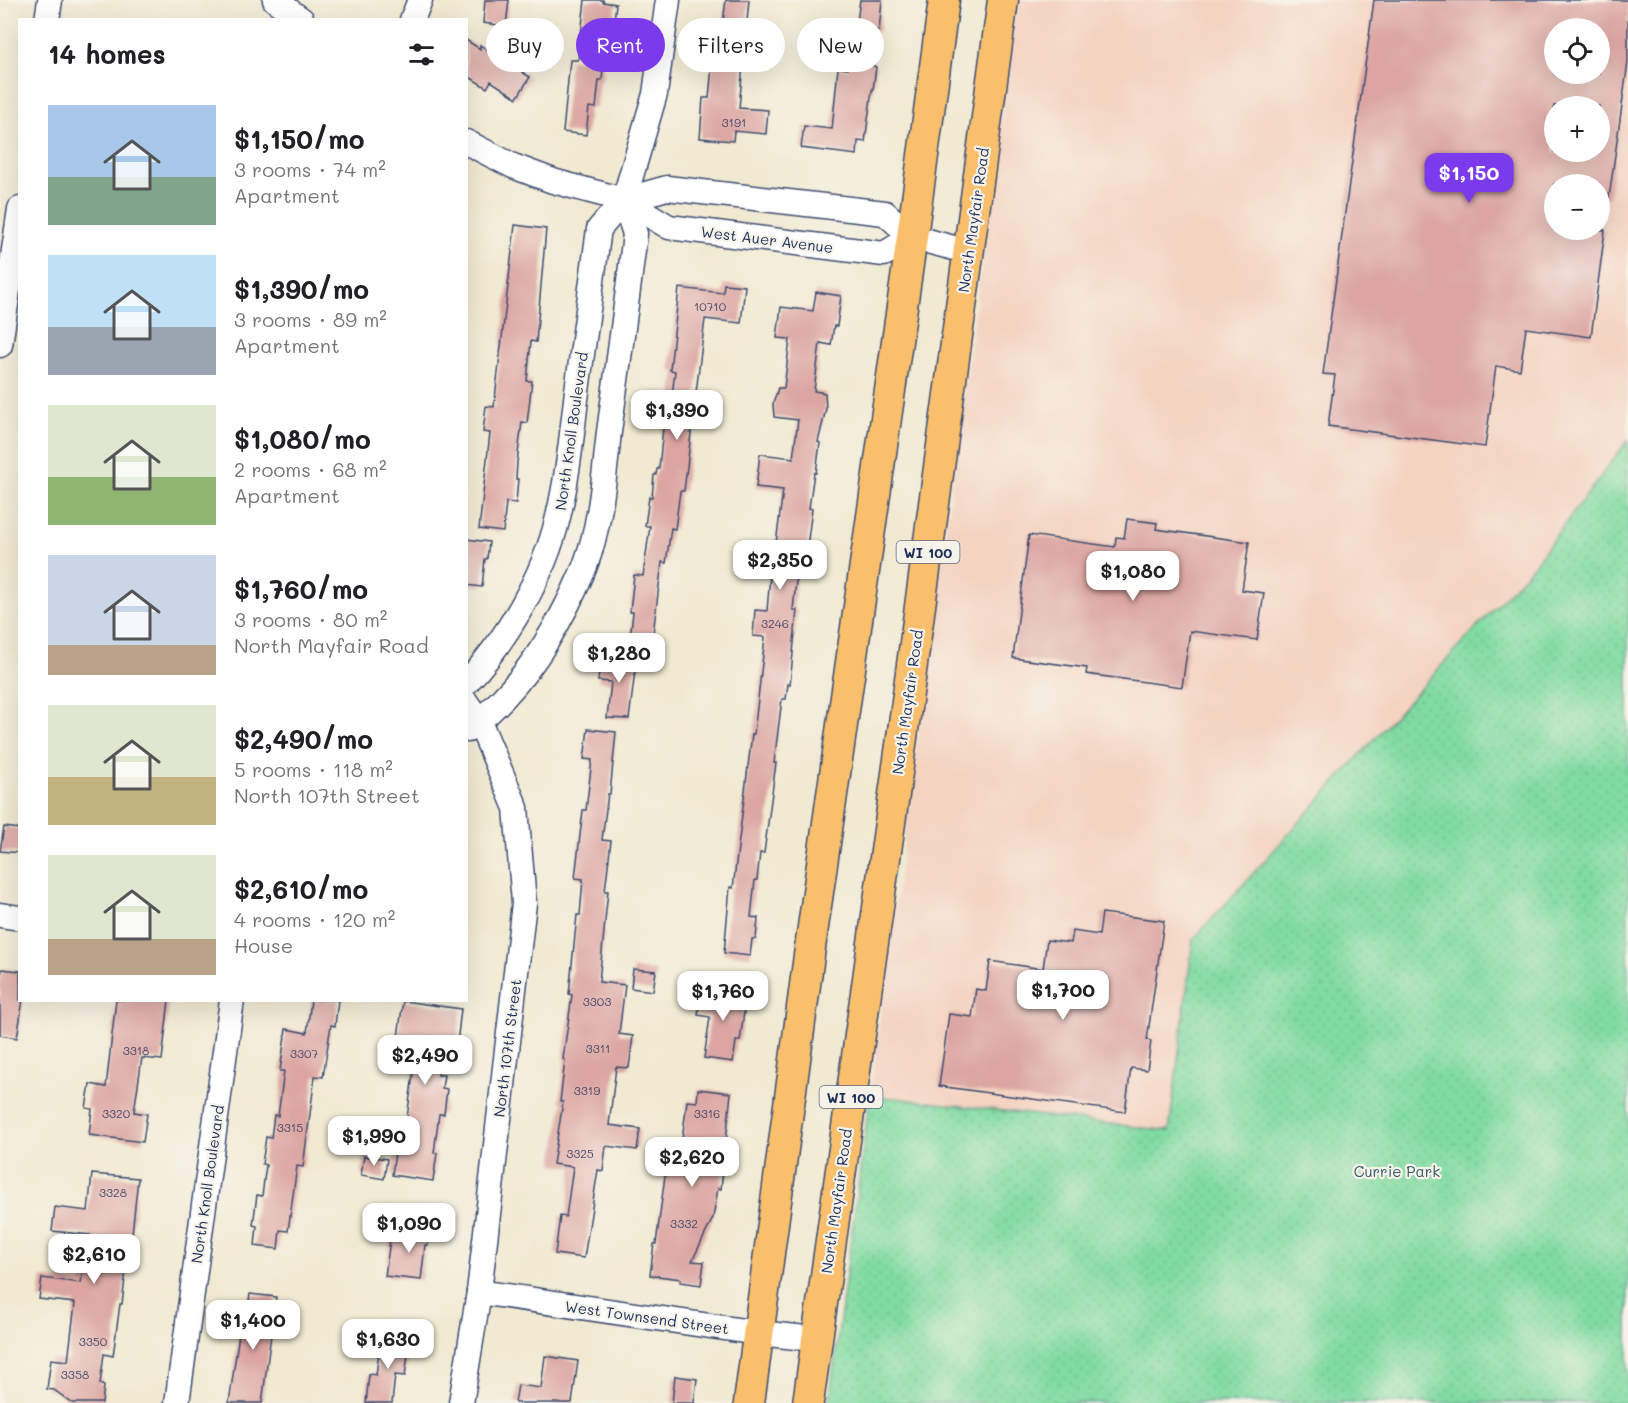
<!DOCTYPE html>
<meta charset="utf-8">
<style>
:root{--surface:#fff;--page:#f6f6f6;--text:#202124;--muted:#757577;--accent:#7c3aed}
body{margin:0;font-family:Mali,sans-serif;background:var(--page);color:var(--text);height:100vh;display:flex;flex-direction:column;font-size:22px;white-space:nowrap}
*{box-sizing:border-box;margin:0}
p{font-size:20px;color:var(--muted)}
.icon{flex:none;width:33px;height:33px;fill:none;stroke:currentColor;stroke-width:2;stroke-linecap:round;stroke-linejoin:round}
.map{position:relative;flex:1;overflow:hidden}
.side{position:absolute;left:18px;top:18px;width:450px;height:984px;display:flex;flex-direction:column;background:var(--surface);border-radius:0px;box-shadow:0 6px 24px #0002}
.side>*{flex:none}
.top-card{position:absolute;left:486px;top:18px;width:570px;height:54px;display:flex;gap:12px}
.tools{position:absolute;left:1544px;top:18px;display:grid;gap:12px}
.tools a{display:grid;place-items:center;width:66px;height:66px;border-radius:50%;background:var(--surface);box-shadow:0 6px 24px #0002;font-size:30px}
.price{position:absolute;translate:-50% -51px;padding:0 14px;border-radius:12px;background:#fff;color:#222;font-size:20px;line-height:39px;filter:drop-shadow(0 2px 3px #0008)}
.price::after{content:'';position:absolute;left:50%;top:36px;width:18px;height:14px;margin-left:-9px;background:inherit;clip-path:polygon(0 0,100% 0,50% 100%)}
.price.selected{background:var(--accent);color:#fff}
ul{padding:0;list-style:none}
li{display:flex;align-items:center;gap:18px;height:150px;padding:0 30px}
li span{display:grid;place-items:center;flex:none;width:168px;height:120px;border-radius:0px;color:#555}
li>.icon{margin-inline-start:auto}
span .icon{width:72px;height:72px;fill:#fffc;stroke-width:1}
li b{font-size:26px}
h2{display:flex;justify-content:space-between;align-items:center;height:72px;padding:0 30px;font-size:26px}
.tag{padding:0 21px;border-radius:27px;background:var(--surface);box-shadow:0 6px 24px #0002;font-size:21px;line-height:54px}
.tag.selected{background:var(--accent);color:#fff}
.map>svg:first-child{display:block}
</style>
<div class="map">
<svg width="1628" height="1403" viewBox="0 0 1628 1403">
<defs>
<pattern id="grass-dots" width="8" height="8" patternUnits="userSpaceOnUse" patternTransform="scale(1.5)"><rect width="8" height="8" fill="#80dba1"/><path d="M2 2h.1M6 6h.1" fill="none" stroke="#6ebc8d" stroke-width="1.8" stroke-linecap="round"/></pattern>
</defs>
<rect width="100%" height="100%" fill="#f7f3e8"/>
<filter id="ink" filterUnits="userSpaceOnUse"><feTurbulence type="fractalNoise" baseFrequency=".0167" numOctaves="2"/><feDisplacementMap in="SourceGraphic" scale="12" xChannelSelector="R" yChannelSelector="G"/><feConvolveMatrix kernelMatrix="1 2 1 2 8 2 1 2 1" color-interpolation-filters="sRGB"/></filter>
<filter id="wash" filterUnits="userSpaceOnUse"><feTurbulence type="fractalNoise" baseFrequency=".008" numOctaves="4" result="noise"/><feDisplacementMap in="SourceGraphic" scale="24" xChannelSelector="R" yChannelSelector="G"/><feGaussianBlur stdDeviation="1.35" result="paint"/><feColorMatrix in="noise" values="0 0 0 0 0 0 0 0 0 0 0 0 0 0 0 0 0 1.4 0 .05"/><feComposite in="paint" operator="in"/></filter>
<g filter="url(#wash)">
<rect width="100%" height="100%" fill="#f1e9d1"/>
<!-- built -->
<path fill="#f4d3c1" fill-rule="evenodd" d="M1017,0H1628V440L1533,566L1396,715L1193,940L1169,1131L870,1095ZM1554,28H1599V74H1554ZM1554,106H1599V152H1554ZM1554,184H1599V230H1554Z"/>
<!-- grass -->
<polygon fill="url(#grass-dots)" stroke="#4e8580" stroke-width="1.5" points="1628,440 1628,1403 829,1403 870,1095 1169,1131 1193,940 1396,715 1533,566"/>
<g id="blocks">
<!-- building -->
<g fill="#dca5a1" fill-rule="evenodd">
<polygon points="485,0 509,0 506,26 483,23"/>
<polygon points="585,0 603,0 603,2 616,4 611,46 605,46 602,80 599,80 596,108 589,107 586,135 563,132 570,60 578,60"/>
<polygon points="726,0 749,0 739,108 768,110 766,134 734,131 733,141 700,138 703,98 709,98 716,22 723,22"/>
<polygon points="860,0 882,0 879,31 876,30 873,66 876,67 873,90 872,90 865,142 858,141 857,155 801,148 804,126 832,129 838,68 848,69 851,37 855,37"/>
<path d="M1374,0H1628V62L1609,198H1599V184H1554V230H1605L1591,337L1526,328L1520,370L1496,366L1485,447L1328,426L1335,375L1323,374ZM1554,28H1599V74H1554ZM1554,106H1599V152H1554Z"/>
<polygon points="466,40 480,49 480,45 512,67 513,66 530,77 517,98 491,81 487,88 466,75"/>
<polygon points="515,225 546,229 536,342 531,341 527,381 532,381 527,423 522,422 517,462 516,479 518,479 516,503 506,502 503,532 479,529 490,433 483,432 486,406 494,407"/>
<polygon points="724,284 745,286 741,323 705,319 684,491 680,491 675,529 671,528 666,563 662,562 652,642 630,640 633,612 630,612 634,575 643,576 650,526 645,526 649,497 652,497 654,475 656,475 657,469 659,469 664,418 669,419 675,371 670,370 679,288 723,293"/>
<polygon points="816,292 841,296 837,326 834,326 831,345 820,343 814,391 825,393 826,409 818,442 820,443 816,473 814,473 809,508 812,509 805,562 798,562 793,610 797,610 790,685 788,684 786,699 782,699 774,763 776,763 764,853 760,853 757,880 755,880 751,917 758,918 756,939 752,939 750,956 724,953 730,887 733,888 752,734 754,734 765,637 753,636 755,610 767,611 770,575 738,571 742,546 775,551 783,490 756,487 760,454 793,458 798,420 774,417 773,404 778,388 784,388 790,339 777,338 781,307 813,311"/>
<polygon points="1127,519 1157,523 1156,529 1249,542 1242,590 1264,593 1257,640 1190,631 1182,687 1086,674 1087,668 1013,658 1029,535 1115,547 1116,537 1124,538"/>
<polygon points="466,539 489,542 487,559 485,559 482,587 466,585"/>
<polygon points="609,653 637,656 629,719 607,718 611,682 598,681 600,663 608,664"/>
<polygon points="588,729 616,732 610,794 608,794 602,840 611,841 605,891 608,891 599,982 625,985 619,1034 633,1036 629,1068 616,1067 609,1125 640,1129 637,1150 606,1146 603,1171 598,1170 584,1258 555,1254 560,1216 566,1217 573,1167 553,1164 563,1102 560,1102 565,1060 563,1059 572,995 569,994 577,915 580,915 583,879 575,878 583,810 586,810 592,760 584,759"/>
<polygon points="4,827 20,829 20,853 0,851"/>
<polygon points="1102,913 1164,921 1147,1040 1151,1041 1147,1070 1131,1068 1125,1112 939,1086 949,1014 972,1017 976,989 986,991 990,961 1043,969 1047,940 1071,943 1073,931 1099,935"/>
<polygon points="2,969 20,971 20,1000 23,1000 17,1038 0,1035 0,981"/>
<polygon points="633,969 656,971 653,991 631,988"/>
<polygon points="717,987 747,991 740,1041 736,1041 733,1062 704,1058 710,1017 698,1015 700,997 715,999"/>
<polygon points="116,1000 169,1000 162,1060 142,1058 134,1112 147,1114 143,1142 89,1135 92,1109 86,1108 90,1084 106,1087"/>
<polygon points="311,1000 338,1000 335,1026 331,1025 323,1077 315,1076 303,1167 297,1166 288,1231 280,1230 278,1249 255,1246 257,1226 253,1225 257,1195 262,1196 266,1165 262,1164 266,1137 271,1138 274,1115 278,1116 284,1071 280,1071 286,1029 307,1033"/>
<polygon points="403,1001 461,1009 457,1044 443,1043 438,1075 444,1075 442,1088 447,1089 444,1114 439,1114 434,1153 437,1153 433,1181 392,1175 396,1145 403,1146 418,1039 398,1037"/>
<polygon points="698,1089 731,1093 721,1189 718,1188 713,1218 692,1261 704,1262 701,1285 680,1282 681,1279 650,1275 654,1244 656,1244 668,1153 680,1155 687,1101 697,1102"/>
<polygon points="364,1156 387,1159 384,1179 361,1175"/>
<polygon points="92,1174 138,1178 129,1262 127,1262 122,1304 120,1304 113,1356 104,1354 100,1384 104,1386 102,1403 72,1403 54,1390 47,1389 51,1359 68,1361 75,1303 39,1299 42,1278 81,1283 83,1269 85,1269 90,1235 52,1231 55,1207 88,1211"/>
<polygon points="410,1222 431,1225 428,1245 425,1245 421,1280 385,1276 390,1240 407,1242"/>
<polygon points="250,1294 276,1297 262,1403 229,1403 241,1320 246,1321"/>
<polygon points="383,1338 410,1340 405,1376 395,1375 392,1403 366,1403 369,1374 376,1375 380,1344 382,1344"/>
<polygon points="545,1356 578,1361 572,1403 515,1403 518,1385 541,1388"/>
<polygon points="675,1376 697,1379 694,1403 672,1403"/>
</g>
</g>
</g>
<g filter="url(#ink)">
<use href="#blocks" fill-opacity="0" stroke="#3b4b6f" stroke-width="1.5"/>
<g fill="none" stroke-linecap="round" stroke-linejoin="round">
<defs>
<g id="minor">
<polyline points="275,0 302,20"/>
<polyline points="47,20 50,0"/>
<polyline points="412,20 420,0"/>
<polyline points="466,142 513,166 553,181 624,200 669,227 884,254 912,237"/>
<polyline points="624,200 667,188 885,213 912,237 969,252"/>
<polyline points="0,345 20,209"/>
<path d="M466,683C507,640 545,574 558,517C568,476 572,433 577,391C584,337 592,283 599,229L624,200L655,94L668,0"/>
<path d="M468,730C515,694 549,644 574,591C578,582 582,574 585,566C601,524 604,476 609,432C618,366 627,300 635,234L624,200"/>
<polyline points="0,915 20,918"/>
<polyline points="479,1292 758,1333 816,1339"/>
<polyline points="177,1403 232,1000"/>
<polyline points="461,1403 479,1292 524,903 516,808 479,721 466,702"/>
</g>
<g id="major">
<polyline points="749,1403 810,948 912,237 944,0"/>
<polyline points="808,1403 901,745 1003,0"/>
</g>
</defs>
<!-- minor casing -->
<use href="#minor" stroke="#3b4b6f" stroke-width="27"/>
<!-- major casing -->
<use href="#major" stroke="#3b4b6f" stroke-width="33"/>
<!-- minor -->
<use href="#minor" stroke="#fff" stroke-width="24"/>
<!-- major -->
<use href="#major" stroke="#f9bf6d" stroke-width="30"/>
</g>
</g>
<g text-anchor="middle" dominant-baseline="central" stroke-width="4.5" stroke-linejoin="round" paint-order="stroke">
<!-- number labels -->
<g font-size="12" fill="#4b4c6f">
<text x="734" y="122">3191</text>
<text x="710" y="306">10710</text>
<text x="775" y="623">3246</text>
<text x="597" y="1001">3303</text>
<text x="598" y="1048">3311</text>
<text x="136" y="1050">3318</text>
<text x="304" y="1053">3307</text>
<text x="587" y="1090">3319</text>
<text x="116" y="1113">3320</text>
<text x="707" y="1113">3316</text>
<text x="290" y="1127">3315</text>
<text x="580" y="1153">3325</text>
<text x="113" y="1192">3328</text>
<text x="684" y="1223">3332</text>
<text x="93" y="1341">3350</text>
<text x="75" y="1374">3358</text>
</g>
<!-- shield labels -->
<g fill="#f7f3e8" stroke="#5d6a87" stroke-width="1.5">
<rect x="896.5" y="541" width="63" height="22" rx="4.5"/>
<rect x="819.5" y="1086" width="63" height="22" rx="4.5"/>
</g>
<g font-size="14" font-weight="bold" fill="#1b2f5e">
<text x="928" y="552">WI 100</text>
<text x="851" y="1097">WI 100</text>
</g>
<!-- street labels -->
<g font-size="15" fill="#1b2f5e" stroke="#f7f3e8">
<text transform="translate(973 220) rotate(-82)">North Mayfair Road</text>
<text transform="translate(767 239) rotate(7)">West Auer Avenue</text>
<text transform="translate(571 431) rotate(-82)">North Knoll Boulevard</text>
<text transform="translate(907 702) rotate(-82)">North Mayfair Road</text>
<text transform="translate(507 1048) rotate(-83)">North 107th Street</text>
<text transform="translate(207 1184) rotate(-82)">North Knoll Boulevard</text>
<text transform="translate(836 1201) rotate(-82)">North Mayfair Road</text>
<text transform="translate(647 1317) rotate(8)">West Townsend Street</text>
</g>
<!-- park labels -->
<g font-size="15" fill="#345a6f" stroke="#f7f3e8">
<text x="1397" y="1171">Currie Park</text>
</g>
</g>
</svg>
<div class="tools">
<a><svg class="icon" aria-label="locate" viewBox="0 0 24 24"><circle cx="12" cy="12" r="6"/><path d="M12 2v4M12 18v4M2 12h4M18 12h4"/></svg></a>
<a>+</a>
<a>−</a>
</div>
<b class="price selected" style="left:1469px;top:204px">$1,150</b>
<b class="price" style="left:677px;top:441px">$1,390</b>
<b class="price" style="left:780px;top:591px">$2,350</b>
<b class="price" style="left:1133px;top:602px">$1,080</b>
<b class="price" style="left:619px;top:684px">$1,280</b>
<b class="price" style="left:1063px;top:1021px">$1,700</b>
<b class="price" style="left:723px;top:1022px">$1,760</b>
<b class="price" style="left:425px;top:1086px">$2,490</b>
<b class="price" style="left:374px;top:1167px">$1,990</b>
<b class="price" style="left:692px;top:1188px">$2,620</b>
<b class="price" style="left:409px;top:1254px">$1,090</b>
<b class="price" style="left:94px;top:1285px">$2,610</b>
<b class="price" style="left:253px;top:1351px">$1,400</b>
<b class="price" style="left:388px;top:1370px">$1,630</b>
<div class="top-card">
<a class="tag">Buy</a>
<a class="tag selected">Rent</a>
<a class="tag">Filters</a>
<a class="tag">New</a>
</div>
<section class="side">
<h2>14 homes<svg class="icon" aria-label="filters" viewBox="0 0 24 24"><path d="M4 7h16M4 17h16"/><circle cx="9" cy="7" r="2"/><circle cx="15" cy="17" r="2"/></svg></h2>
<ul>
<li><span style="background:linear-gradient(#a9c7e8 60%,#7fa58c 0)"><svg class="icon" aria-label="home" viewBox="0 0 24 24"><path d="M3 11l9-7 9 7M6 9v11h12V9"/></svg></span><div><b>$1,150/mo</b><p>3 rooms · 74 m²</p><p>Apartment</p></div></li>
<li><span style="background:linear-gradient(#bfe0f5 60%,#9aa5b1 0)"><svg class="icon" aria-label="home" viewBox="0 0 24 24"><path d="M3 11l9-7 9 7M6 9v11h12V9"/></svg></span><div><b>$1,390/mo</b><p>3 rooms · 89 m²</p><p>Apartment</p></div></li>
<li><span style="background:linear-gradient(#dfe7d0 60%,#8fb573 0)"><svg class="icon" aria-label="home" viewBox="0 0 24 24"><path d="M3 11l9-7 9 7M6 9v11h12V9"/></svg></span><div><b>$1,080/mo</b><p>2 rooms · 68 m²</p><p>Apartment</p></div></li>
<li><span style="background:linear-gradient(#c9d6e8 75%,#b9a48a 0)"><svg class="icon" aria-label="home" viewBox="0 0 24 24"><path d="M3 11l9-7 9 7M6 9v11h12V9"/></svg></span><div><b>$1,760/mo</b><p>3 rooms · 80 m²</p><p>North Mayfair Road</p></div></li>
<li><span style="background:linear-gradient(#dfe7d0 60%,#c2b280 0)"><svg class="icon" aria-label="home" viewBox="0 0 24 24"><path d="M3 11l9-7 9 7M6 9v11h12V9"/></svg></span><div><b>$2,490/mo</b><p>5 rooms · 118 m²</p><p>North 107th Street</p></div></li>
<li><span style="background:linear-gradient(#dfe7d0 70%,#b9a48a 0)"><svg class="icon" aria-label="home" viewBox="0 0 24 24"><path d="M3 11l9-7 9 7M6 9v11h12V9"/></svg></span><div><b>$2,610/mo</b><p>4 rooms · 120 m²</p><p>House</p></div></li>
</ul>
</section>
</div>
